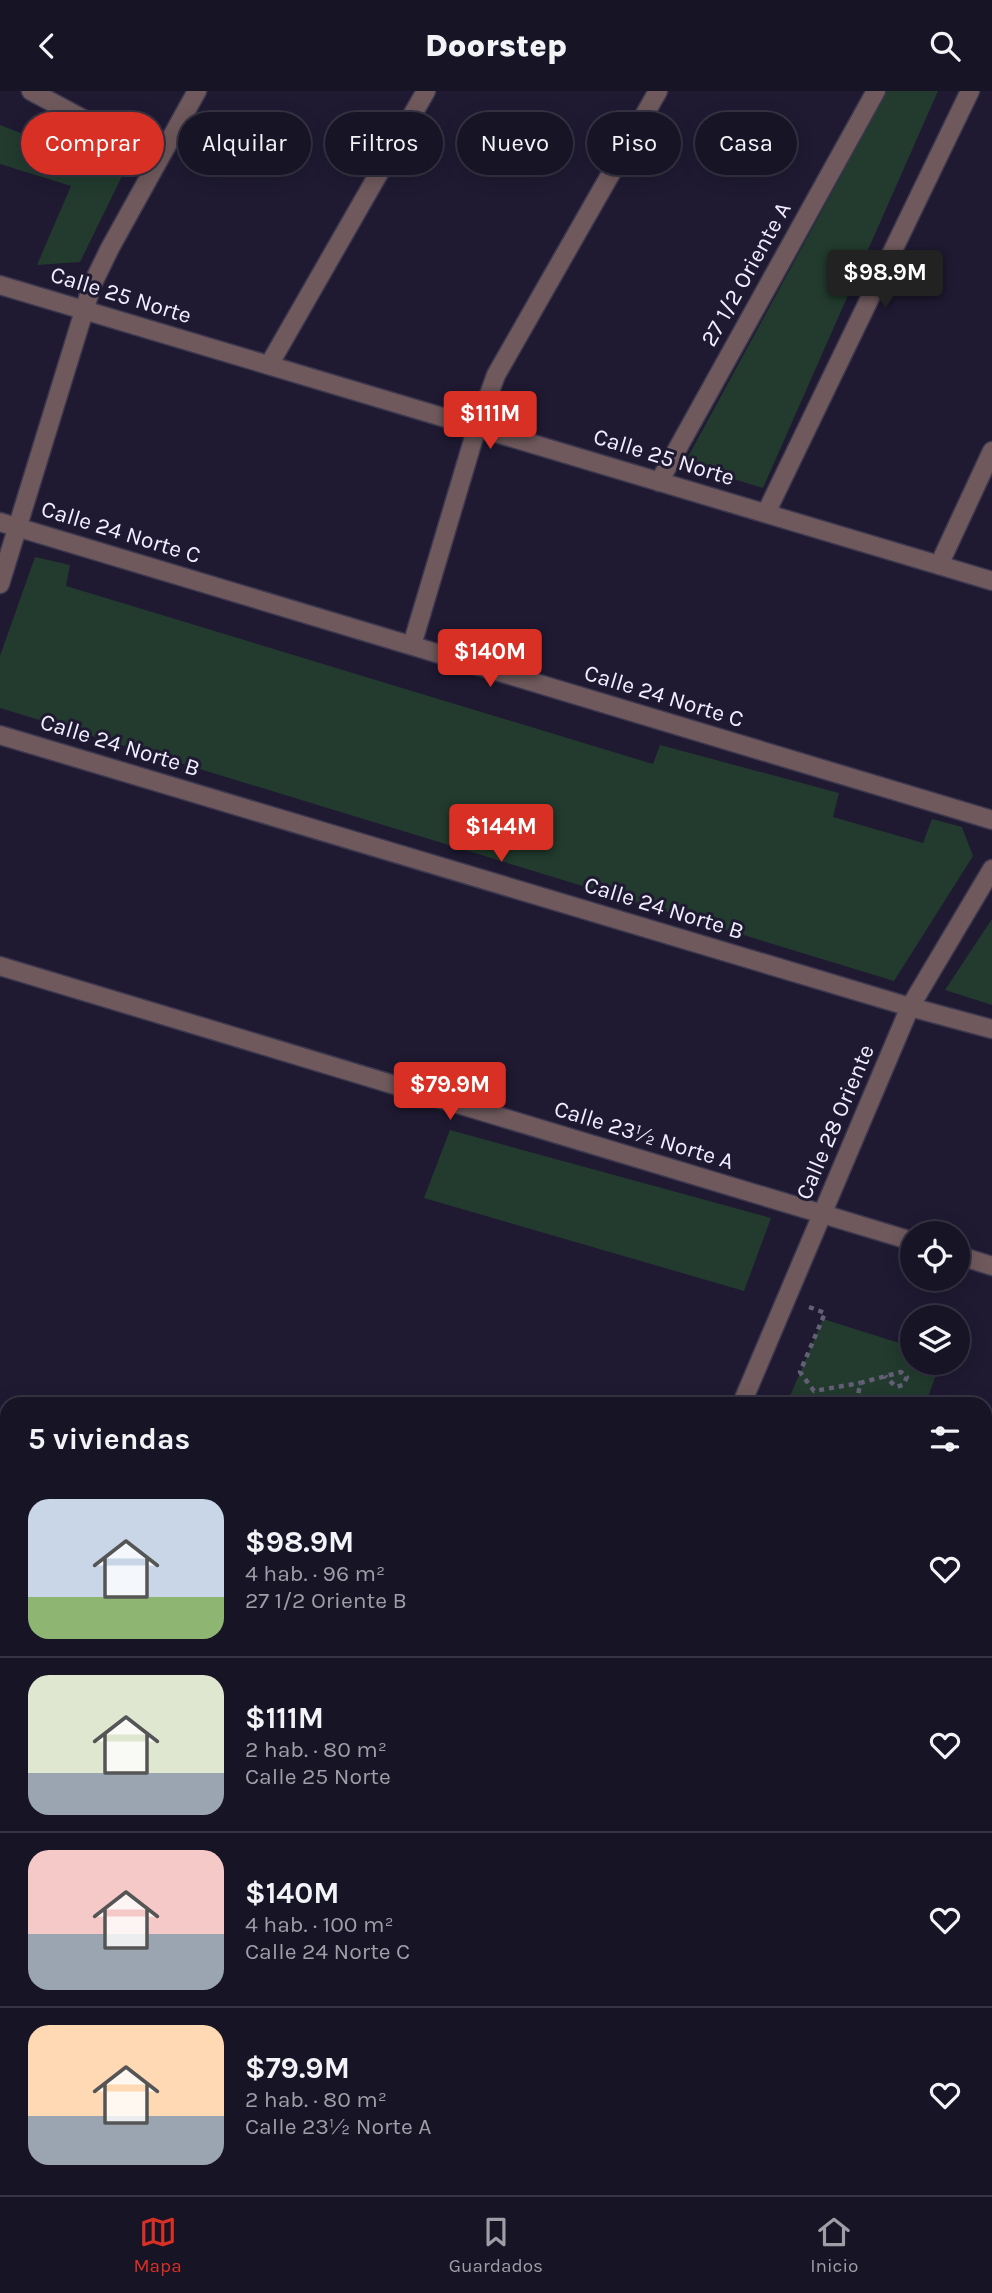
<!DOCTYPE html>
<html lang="es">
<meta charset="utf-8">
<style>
:root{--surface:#171426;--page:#242132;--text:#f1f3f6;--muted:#9e9ea7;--line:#363343;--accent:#d93025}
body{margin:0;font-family:Karla,sans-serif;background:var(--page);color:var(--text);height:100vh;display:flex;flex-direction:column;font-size:26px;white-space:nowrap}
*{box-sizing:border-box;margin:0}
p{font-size:23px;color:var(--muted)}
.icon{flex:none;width:38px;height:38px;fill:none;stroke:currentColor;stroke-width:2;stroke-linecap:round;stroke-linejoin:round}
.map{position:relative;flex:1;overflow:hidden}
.panel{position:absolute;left:0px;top:1306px;width:992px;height:800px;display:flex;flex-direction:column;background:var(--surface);border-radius:21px 21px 0 0;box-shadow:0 4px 18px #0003,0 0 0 2px var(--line)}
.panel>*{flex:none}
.top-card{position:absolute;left:21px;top:21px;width:950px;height:63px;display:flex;gap:14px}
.buttons{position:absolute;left:900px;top:1130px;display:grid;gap:14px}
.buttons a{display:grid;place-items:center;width:70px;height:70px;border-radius:50%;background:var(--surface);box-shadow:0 4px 18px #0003,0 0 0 2px var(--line);font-size:35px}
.price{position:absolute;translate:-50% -60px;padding:0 16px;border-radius:7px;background:var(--accent);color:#fff;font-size:23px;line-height:46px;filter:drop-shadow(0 2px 4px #0008)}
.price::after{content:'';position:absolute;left:50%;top:42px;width:21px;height:16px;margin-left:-10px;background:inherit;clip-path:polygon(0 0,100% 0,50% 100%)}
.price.current{background:#222;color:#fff}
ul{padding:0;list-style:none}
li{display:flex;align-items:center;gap:21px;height:175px;padding:0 28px}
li+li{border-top:2px solid var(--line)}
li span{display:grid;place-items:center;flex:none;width:196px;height:140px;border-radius:21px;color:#555}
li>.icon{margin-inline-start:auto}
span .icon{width:84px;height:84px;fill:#fffc;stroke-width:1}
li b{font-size:30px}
h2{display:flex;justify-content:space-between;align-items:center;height:84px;padding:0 28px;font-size:30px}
.pill{padding:0 24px;border-radius:32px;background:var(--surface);box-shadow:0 4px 18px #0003,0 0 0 2px var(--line);font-size:24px;line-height:63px}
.pill.current{background:var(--accent);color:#fff}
header{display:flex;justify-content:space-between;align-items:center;height:91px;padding:0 28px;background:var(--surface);font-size:32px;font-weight:800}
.menu{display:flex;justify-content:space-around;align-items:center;height:98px;border-top:2px solid var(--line);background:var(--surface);font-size:19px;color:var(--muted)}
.menu a{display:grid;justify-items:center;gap:4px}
.menu .current{color:var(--accent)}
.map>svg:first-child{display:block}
</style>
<header><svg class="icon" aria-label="back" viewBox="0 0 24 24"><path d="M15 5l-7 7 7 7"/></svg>Doorstep<svg class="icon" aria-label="search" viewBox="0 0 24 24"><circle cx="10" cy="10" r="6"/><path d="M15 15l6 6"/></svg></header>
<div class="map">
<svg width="992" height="2104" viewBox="0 0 992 2104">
<rect width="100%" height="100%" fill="#1f1a32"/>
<!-- green -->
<g fill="#223b2e">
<polygon points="887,0 938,0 763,397 684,373"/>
<polygon points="0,34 79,65 90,49 128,73 80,171 37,174 71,95 0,73"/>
<polygon points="35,466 70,474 66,495 653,673 660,654 839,702 833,726 923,752 932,728 962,736 973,765 894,890 0,617 0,565"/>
<polygon points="992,828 992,914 945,899"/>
<polygon points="450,1039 771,1127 744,1200 424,1107"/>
<polygon points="823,1228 912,1256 912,1272 940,1272 926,1312 787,1312"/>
<polygon points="985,1380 992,1383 992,1511 985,1529"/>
</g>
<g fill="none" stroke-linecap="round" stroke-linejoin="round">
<defs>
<g id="street">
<polyline points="31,0 158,68"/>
<polyline points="0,194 992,490"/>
<polyline points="269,274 426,0"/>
<polyline points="659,391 876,0"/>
<polyline points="766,422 970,0"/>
<polyline points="0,431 992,729"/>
<polyline points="939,474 992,360"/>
<polyline points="0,493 92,194 110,157 197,0"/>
<polyline points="412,554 477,336 496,284 658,0"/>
<polyline points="0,644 910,916 992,938"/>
<polyline points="0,875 912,1150"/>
<polyline points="957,1164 992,1175"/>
<polyline points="742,1312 910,916 992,778"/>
<polyline points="985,1611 992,1596"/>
<polyline points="576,2098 590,2104"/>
<polyline points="770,2104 773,2098"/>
</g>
</defs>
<!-- street casing -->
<use href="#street" stroke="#3c384f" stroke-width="21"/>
<!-- path -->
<g stroke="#635f75" stroke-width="4.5" stroke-dasharray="5 5" stroke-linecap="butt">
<polyline points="809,1216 825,1222 800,1281 814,1300 860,1292"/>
<polyline points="857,1312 860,1292 901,1281 907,1286 903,1294 896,1296 885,1285"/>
<polyline points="985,1502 992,1504"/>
</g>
<!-- street -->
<use href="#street" stroke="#6f595c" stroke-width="18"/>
</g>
<g text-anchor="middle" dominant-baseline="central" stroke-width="6" stroke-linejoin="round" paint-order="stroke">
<!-- street labels -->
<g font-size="23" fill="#f1eeff" stroke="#1f1a32">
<text transform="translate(746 183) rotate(-61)">27 1/2 Oriente A</text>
<text transform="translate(121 204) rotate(17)">Calle 25 Norte</text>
<text transform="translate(664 366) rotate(17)">Calle 25 Norte</text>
<text transform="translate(121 441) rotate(17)">Calle 24 Norte C</text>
<text transform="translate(664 605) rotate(17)">Calle 24 Norte C</text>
<text transform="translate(120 654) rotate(17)">Calle 24 Norte B</text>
<text transform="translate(664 817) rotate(17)">Calle 24 Norte B</text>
<text transform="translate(835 1031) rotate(-67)">Calle 28 Oriente</text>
<text transform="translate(644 1044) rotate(17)">Calle 23½ Norte A</text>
</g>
</g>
</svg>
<div class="buttons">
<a><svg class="icon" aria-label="locate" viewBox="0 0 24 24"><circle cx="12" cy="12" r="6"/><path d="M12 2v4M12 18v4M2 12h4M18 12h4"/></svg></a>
<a><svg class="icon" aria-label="layers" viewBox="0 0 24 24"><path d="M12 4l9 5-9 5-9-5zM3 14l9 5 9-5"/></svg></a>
</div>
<b class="price current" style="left:885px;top:219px">$98.9M</b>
<b class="price" style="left:490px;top:360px">$111M</b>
<b class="price" style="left:490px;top:598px">$140M</b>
<b class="price" style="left:501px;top:773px">$144M</b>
<b class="price" style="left:450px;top:1031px">$79.9M</b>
<div class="top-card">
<a class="pill current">Comprar</a>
<a class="pill">Alquilar</a>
<a class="pill">Filtros</a>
<a class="pill">Nuevo</a>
<a class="pill">Piso</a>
<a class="pill">Casa</a>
</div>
<section class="panel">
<h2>5 viviendas<svg class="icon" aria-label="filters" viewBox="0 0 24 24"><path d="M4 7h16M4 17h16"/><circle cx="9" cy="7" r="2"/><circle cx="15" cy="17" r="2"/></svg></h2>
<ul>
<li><span style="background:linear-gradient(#c9d6e8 70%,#8fb573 0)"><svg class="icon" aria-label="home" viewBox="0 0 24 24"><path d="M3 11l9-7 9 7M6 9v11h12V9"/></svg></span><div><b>$98.9M</b><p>4 hab. · 96 m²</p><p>27 1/2 Oriente B</p></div><svg class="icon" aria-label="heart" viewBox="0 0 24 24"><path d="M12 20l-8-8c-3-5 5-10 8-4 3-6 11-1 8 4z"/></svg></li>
<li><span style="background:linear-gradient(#dfe7d0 70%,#9aa5b1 0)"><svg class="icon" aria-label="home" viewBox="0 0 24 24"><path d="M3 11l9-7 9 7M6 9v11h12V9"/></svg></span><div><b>$111M</b><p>2 hab. · 80 m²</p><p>Calle 25 Norte</p></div><svg class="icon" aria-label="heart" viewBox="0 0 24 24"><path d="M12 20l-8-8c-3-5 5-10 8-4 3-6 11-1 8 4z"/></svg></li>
<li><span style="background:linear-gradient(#f6c9c9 60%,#9aa5b1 0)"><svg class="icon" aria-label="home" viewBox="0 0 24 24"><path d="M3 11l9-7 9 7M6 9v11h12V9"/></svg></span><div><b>$140M</b><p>4 hab. · 100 m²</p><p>Calle 24 Norte C</p></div><svg class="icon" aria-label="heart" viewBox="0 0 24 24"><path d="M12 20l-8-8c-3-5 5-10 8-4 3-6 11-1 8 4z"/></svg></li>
<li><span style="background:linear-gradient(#ffd9b3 65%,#9aa5b1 0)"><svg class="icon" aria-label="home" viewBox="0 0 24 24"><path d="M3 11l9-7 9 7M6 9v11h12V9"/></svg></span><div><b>$79.9M</b><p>2 hab. · 80 m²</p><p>Calle 23½ Norte A</p></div><svg class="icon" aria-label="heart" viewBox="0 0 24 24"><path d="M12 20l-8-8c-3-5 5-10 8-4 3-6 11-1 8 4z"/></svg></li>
</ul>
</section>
</div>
<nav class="menu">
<a class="current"><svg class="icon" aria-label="map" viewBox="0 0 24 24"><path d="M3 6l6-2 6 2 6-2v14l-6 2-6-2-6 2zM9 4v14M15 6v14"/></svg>Mapa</a>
<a><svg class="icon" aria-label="saved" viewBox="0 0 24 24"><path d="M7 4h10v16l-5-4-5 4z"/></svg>Guardados</a>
<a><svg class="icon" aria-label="home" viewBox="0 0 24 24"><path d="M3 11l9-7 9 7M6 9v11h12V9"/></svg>Inicio</a>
</nav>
